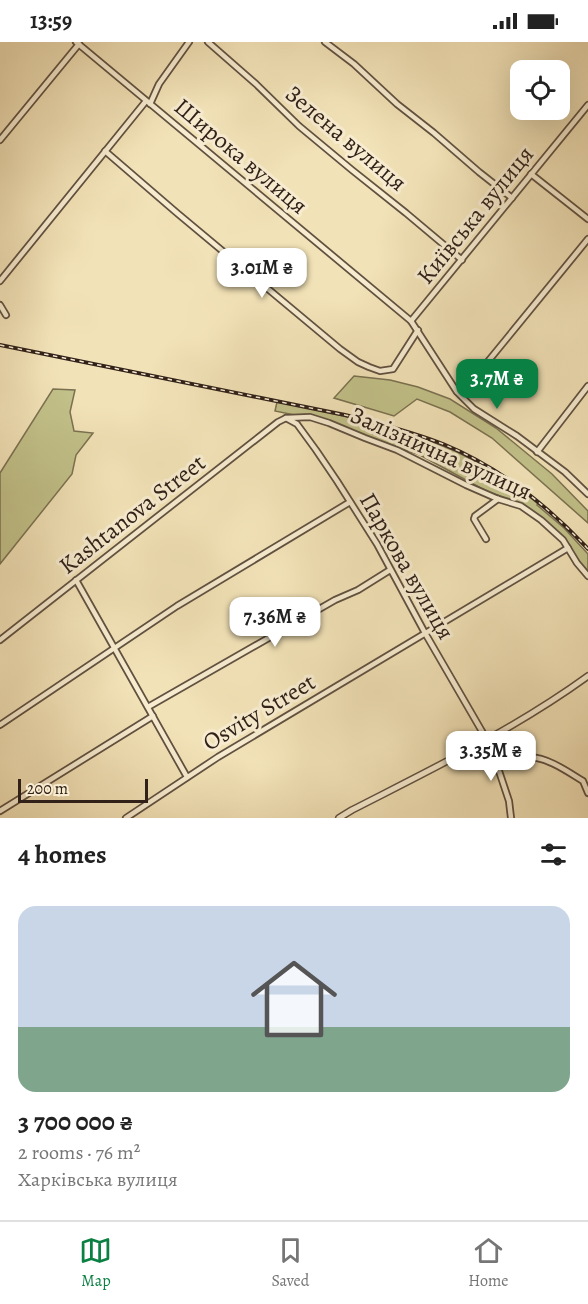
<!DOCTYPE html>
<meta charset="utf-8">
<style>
:root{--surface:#fff;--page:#f6f6f6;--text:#222;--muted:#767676;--line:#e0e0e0;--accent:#0b8043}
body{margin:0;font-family:Alegreya,serif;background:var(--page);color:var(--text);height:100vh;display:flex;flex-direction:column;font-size:22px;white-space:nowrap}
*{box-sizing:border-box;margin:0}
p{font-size:20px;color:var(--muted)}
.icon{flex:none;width:33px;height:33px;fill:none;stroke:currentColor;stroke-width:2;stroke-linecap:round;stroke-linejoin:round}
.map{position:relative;height:776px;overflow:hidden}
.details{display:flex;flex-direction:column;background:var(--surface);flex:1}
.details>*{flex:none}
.fabs{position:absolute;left:510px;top:18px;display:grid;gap:12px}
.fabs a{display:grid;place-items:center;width:60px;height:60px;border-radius:12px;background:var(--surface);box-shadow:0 6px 24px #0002;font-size:30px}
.scale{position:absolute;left:18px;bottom:15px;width:130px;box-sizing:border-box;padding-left:6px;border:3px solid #312119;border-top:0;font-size:16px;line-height:21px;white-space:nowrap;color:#312119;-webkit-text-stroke:4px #f7ecd0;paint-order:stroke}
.price{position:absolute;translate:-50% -51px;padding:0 14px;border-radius:12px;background:#fff;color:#222;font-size:20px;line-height:39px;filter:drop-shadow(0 2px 3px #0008)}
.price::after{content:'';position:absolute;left:50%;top:36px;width:18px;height:14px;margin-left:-9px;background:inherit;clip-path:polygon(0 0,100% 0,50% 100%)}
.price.active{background:var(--accent);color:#fff}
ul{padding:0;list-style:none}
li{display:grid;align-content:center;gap:12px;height:318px;padding:0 18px}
li span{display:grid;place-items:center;height:186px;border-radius:18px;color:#555}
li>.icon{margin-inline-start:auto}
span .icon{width:108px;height:108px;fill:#fffc;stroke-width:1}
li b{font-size:26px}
h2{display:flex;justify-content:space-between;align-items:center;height:72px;padding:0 18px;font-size:26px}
.status{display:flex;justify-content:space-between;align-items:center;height:42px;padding:0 30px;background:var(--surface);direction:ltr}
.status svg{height:16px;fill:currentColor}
.tabs{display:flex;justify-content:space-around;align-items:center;height:84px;border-top:2px solid var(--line);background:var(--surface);font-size:16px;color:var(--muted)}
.tabs a{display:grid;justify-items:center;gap:3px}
.tabs .active{color:var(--accent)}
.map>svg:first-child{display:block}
</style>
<div class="status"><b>13:59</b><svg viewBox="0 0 49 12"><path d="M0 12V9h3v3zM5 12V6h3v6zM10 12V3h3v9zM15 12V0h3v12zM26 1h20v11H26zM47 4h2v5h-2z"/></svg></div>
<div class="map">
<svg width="588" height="776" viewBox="0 0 588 776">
<rect width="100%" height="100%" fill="#f2e2b7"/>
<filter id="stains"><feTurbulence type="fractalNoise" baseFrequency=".00333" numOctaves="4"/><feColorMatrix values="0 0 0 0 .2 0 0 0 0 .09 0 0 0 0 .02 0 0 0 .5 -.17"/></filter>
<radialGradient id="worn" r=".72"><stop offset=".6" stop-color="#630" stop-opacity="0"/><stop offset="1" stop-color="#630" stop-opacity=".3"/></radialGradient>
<!-- green -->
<g fill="#c2c189" stroke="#7a7151" stroke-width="1.5">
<polygon points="354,334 390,338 418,345 450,357 496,386 552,432 588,469 588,481 492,396 450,370 417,357 394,374 334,356"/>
<polygon points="53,347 75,348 70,370 74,389 93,391 76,413 72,432 0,522 0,431"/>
<path d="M277,360C337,372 398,384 455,409C482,422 510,439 534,457L538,460L537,463L564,486L588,512V532L579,521L567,503L532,471L510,457L488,450L420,413L314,377L275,369Z"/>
</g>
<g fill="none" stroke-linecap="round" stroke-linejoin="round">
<defs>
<g id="minor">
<polyline points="76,0 411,279 457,350 474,367 517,394 565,430 588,452"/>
<polyline points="208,0 256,42 299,84 352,128 406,171 462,218"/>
<polyline points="325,0 354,22 397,62 434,91 479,130 512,156"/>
<polyline points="150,62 159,42 189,0"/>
<polyline points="0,98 79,2"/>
<polyline points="105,109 177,171 340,307 358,320 369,325 380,329 393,327 418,288"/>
<polyline points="531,132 588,177"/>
<polyline points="0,239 146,59"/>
<polyline points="0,263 6,273"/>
<polyline points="411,279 588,63"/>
<polyline points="457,349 461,351 463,350 588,197"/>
<polyline points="286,376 297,382 316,408 337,439 377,502 425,591 487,698"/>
<polyline points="537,410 588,344"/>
<polyline points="486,497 474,477 475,474 498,457"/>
<polyline points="76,538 187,735"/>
<polyline points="0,598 278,380 286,376 310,375 329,381 365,396 397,408 466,443 498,457 521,464 541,478 563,498 577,521 588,534"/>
<polyline points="148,665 335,558 358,548 390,528"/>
<polyline points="0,683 177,564 350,460"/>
<polyline points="483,700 497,723 509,759 511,776"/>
<path d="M497,723C508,720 519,715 530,715C549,716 568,730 583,739L588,751"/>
<polyline points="0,769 153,674"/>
<polyline points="126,776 218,715 568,506"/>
</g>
<path id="tertiary" d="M339,776L352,768C432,727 515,687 588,634"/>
</defs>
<!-- minor casing -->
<use href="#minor" stroke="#615140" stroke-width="8"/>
<!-- tertiary casing -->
<use href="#tertiary" stroke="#615140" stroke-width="8"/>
<!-- minor -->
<use href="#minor" stroke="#f7ecd0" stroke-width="4.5"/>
<!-- tertiary -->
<use href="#tertiary" stroke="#f7ecd0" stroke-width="5"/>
<defs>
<path id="rail" d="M0,303L345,373C378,381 411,390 443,402C499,425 547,463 588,507"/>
</defs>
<!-- rail casing -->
<use href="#rail" stroke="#312119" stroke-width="4"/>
<!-- rail -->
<use href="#rail" stroke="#f7ecd0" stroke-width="1.5" stroke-dasharray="4.5" stroke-linecap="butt"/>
</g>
<g text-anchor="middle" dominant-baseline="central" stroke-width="6" stroke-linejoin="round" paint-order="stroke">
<!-- street labels -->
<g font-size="24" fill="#312119" stroke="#f7ecd0">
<text transform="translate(346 96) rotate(40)">Зелена вулиця</text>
<text transform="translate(241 114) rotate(40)">Широка вулиця</text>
<text transform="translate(475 173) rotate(-51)">Київська вулиця</text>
<text transform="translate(441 411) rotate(24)">Залізнична вулиця</text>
<text transform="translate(132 472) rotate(-38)">Kashtanova Street</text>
<text transform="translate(407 524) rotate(60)">Паркова вулиця</text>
<text transform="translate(259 670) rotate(-31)">Osvity Street</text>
</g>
</g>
<rect width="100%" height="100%" filter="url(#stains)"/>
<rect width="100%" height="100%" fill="url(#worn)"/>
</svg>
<div class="fabs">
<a><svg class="icon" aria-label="locate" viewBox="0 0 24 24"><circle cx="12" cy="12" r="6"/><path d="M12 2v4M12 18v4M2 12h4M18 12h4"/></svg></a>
</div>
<div class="scale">200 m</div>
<b class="price" style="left:262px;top:257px">3.01M ₴</b>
<b class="price active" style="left:497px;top:368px">3.7M ₴</b>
<b class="price" style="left:275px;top:606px">7.36M ₴</b>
<b class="price" style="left:491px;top:740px">3.35M ₴</b>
</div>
<section class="details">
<h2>4 homes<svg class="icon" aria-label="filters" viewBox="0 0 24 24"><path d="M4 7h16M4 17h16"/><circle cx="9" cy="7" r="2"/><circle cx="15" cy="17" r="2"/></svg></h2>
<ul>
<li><span style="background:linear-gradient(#c9d6e8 65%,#7fa58c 0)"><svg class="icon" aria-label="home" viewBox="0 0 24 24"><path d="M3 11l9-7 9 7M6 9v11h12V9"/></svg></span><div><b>3 700 000 ₴</b><p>2 rooms · 76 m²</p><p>Харківська вулиця</p></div></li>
</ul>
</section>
<nav class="tabs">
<a class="active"><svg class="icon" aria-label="map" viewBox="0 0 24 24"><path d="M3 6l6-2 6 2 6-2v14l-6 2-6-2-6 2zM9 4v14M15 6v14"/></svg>Map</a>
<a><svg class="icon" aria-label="saved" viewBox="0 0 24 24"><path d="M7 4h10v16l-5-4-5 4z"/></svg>Saved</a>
<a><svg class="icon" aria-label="home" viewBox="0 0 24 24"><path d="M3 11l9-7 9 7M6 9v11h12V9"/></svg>Home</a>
</nav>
